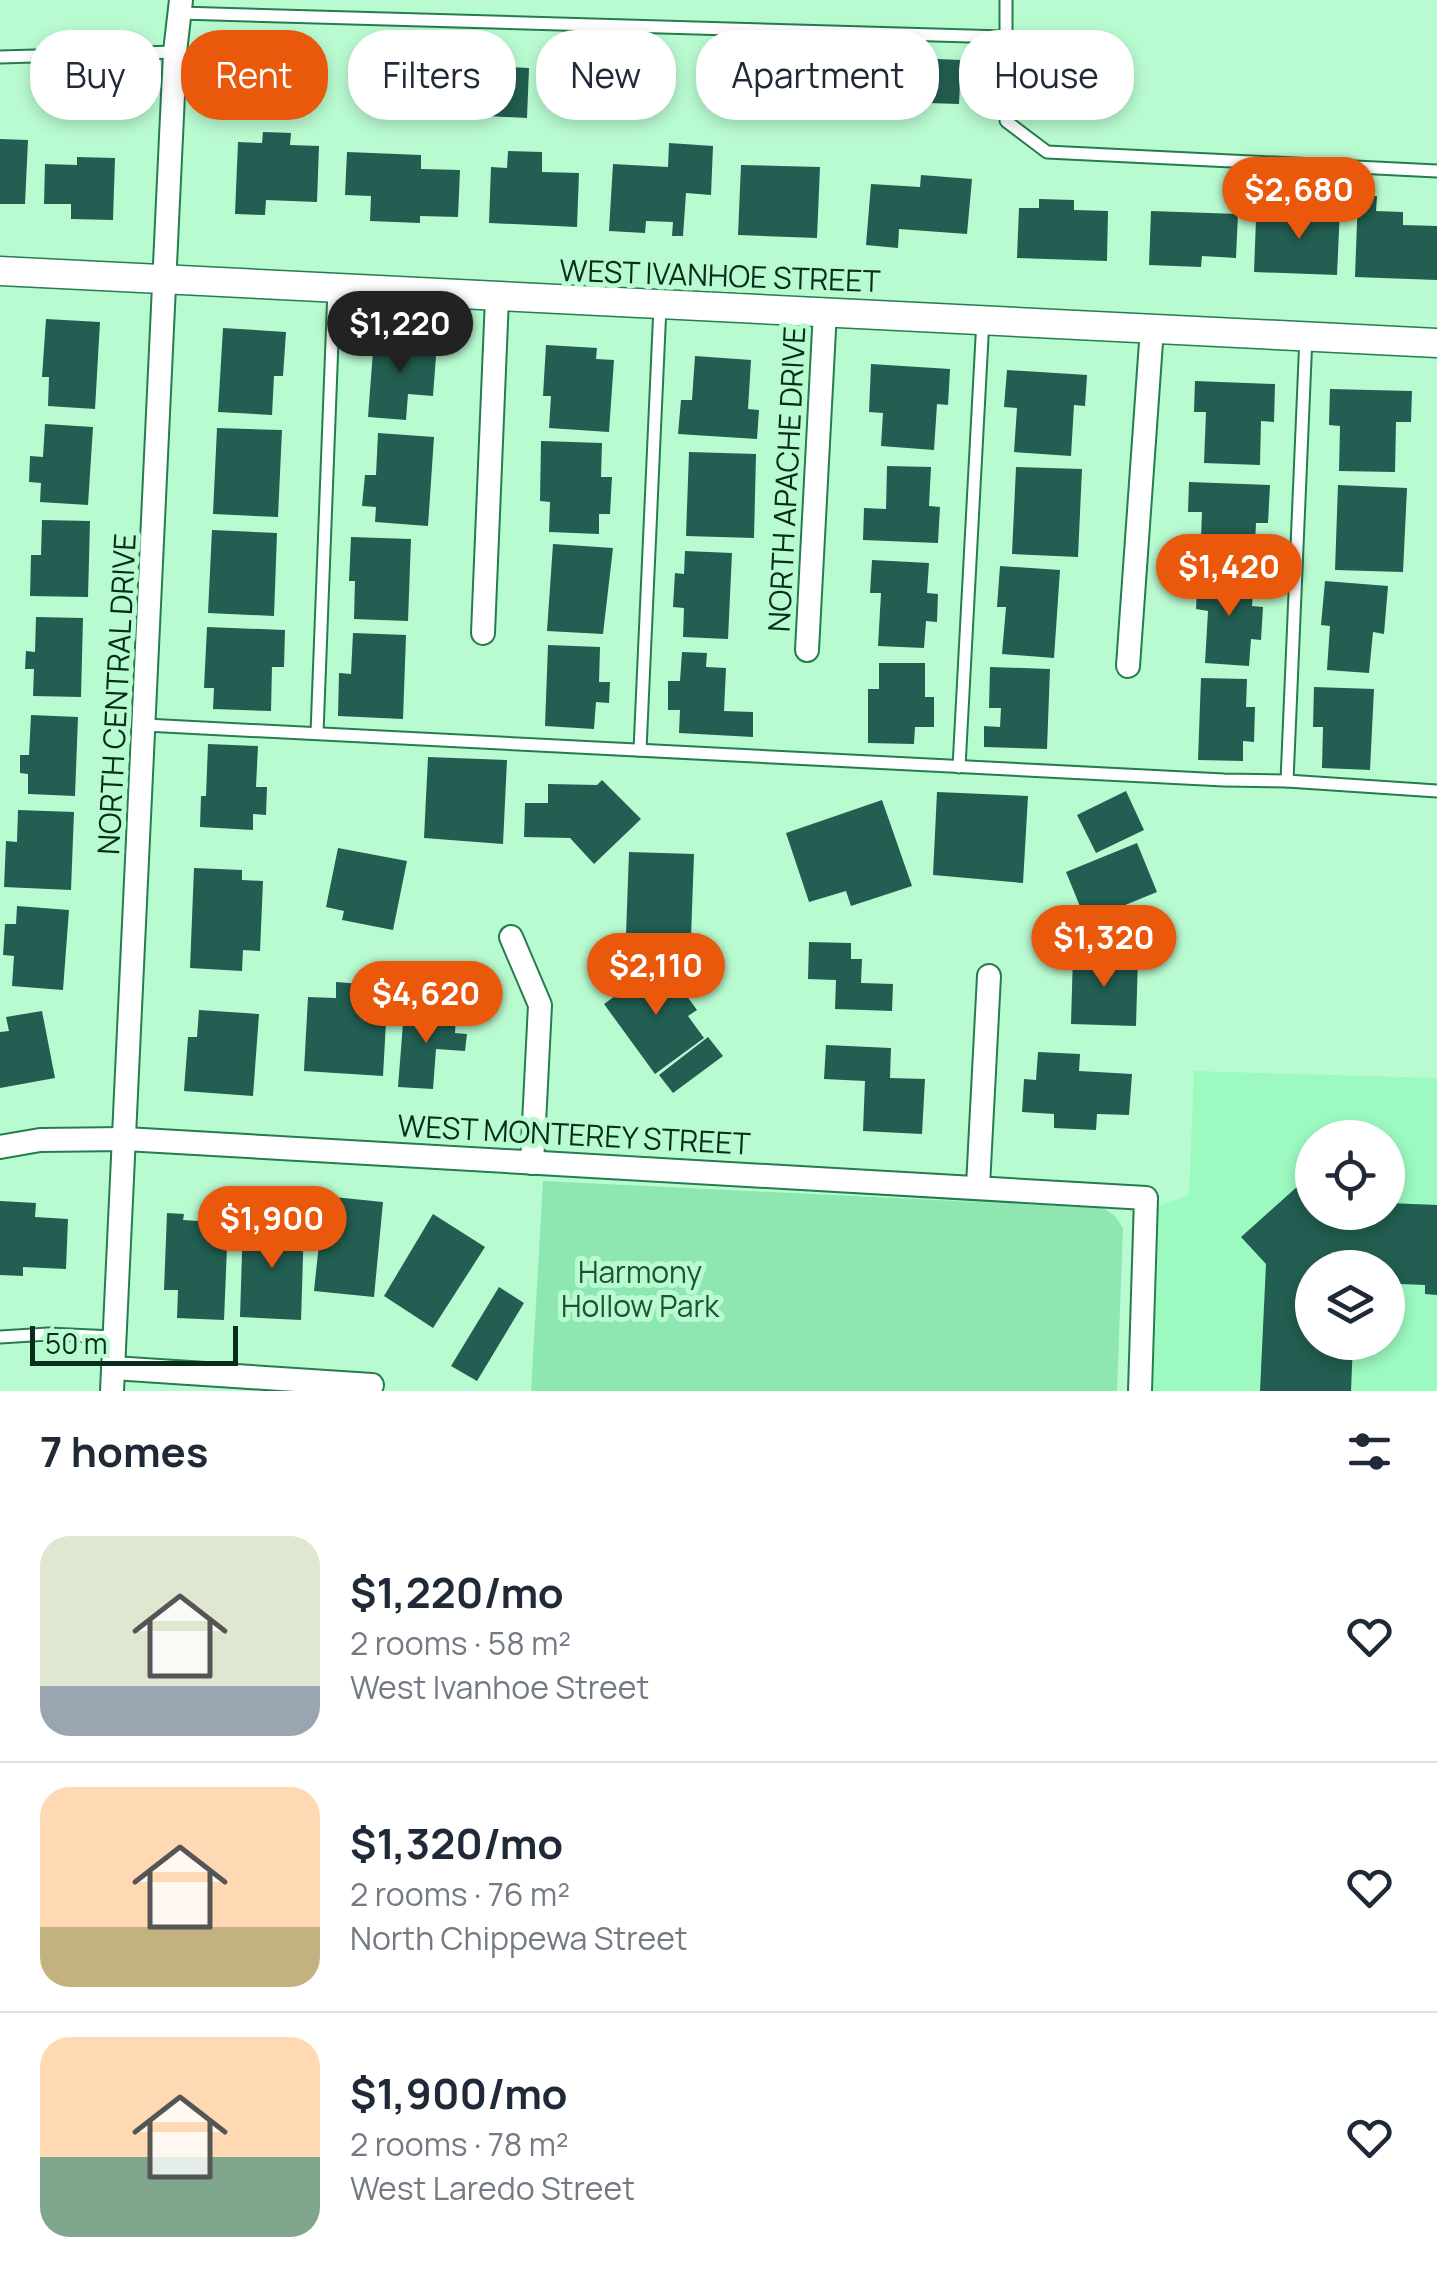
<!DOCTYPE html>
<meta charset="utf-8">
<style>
:root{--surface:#fff;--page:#f6f6f7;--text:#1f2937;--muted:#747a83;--line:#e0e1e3;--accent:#ea580c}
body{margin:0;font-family:Manrope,sans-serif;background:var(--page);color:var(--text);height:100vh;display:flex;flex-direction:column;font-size:38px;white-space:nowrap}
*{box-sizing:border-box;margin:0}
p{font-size:32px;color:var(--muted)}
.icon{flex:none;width:55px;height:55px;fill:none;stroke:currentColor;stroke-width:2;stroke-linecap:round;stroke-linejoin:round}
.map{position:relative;height:1391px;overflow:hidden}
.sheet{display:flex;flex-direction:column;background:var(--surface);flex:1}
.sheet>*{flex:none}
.banner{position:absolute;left:30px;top:30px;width:1378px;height:90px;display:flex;gap:20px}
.tools{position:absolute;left:1295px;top:1120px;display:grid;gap:20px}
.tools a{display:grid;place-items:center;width:110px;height:110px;border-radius:50%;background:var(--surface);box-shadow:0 5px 15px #0003;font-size:50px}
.scale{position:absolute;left:30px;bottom:25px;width:208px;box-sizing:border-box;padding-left:10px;border:5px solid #082d1a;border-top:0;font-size:28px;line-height:35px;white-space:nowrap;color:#082d1a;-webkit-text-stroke:8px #b9fbd1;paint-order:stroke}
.price{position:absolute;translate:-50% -85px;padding:0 22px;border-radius:35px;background:var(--accent);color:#fff;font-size:32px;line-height:65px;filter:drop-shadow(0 2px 5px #0008)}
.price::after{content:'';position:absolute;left:50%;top:60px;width:30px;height:22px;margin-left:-15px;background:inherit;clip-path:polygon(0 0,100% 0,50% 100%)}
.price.on{background:#222;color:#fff}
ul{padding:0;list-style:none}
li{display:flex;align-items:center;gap:30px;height:250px;padding:0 40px}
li+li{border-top:2px solid var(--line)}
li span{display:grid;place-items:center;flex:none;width:280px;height:200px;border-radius:30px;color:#555}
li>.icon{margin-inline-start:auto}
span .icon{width:120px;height:120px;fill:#fffc;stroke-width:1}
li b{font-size:42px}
h2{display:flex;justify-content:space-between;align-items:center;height:120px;padding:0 40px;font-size:42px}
.pill{padding:0 35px;border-radius:40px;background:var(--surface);box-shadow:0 5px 15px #0003;font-size:35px;line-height:90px}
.pill.on{background:var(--accent);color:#fff}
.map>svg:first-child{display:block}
</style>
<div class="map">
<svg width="1437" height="1391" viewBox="0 0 1437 1391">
<rect width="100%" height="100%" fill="#b9fbd1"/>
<!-- built -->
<path fill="#9cfac1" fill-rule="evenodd" d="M1194,1071L1437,1078V1391H1153L1158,1244L1154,1208L1189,1195ZM1312,1138H1388V1212H1312ZM1312,1268H1388V1342H1312Z"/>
<!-- green -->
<polygon fill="#8ee6b1" points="543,1181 1103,1208 1115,1216 1123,1228 1117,1391 531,1391"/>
<!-- building -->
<g fill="#225e51">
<polygon points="868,56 961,60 959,104 867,101"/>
<polygon points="490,66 529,68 527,118 487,116"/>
<polygon points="263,132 291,133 290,145 319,146 317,202 266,200 265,215 235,214 238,142 262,143"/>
<polygon points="0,139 28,140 25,204 0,204"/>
<polygon points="669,143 713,146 711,195 686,193 683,236 672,236 673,222 646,221 645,233 609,231 613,164 668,167"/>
<polygon points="508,151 542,152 542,172 579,173 577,227 489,223 491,167 507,168"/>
<polygon points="347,152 421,155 421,169 460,170 458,217 420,216 420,223 370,221 371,196 345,195"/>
<polygon points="77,157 115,158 113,220 71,219 71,204 44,204 45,164 77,165"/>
<polygon points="741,165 820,167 817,238 738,235"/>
<polygon points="921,175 972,179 967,234 899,229 898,248 866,245 871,184 920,187"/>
<polygon points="1358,196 1377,196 1376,211 1403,212 1403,225 1437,226 1437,280 1355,277"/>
<polygon points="1039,199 1074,200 1074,210 1108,211 1107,261 1017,258 1019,208 1039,208"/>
<polygon points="1280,207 1340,209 1337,275 1254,272 1256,219 1279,220"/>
<polygon points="1151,211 1238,214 1236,258 1202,256 1201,267 1149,265"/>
<polygon points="46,319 100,322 95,409 48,406 49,377 42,377"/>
<polygon points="223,328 286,332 283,376 274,376 272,415 218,412"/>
<polygon points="374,338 437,343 433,396 408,394 406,420 368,417"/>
<polygon points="546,345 597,348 596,359 614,360 609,432 549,428 551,396 543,396"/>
<polygon points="695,356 751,360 748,409 759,410 757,439 678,434 681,400 692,400"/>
<polygon points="871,364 950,369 948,405 937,404 934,450 881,446 883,413 869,412"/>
<polygon points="1007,370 1087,375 1085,406 1074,405 1071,456 1014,452 1017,408 1004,407"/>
<polygon points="1195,381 1275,384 1274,422 1261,421 1260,465 1204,463 1206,412 1194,412"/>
<polygon points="1330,389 1412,391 1411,422 1396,422 1395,472 1339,471 1340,426 1329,425"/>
<polygon points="45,424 93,427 88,505 40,502 41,483 29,482 30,456 43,457"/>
<polygon points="217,428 282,430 278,517 213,514"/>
<polygon points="378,433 434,437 428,526 375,522 376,507 362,506 365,475 376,475"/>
<polygon points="541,441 602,443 601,477 612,477 610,514 599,514 599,534 549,532 550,502 540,501"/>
<polygon points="689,452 756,454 754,538 686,536"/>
<polygon points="887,466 931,467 929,506 940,507 938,543 863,540 864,508 886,509"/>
<polygon points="1016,467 1082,469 1078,557 1012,554"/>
<polygon points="1189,482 1270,485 1268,523 1256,523 1254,566 1200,564 1202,512 1188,512"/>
<polygon points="1338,485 1407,488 1403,572 1335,570"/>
<polygon points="42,520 90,521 88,597 30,596 31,555 41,555"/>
<polygon points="212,530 277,533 274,616 208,613"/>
<polygon points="351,537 411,539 408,621 354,619 355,581 349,581"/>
<polygon points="553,544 613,548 603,634 547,631"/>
<polygon points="685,551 732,553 728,639 683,637 684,608 673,607 675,573 684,574"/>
<polygon points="872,560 929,563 927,593 938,594 937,622 926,621 924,648 878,646 881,593 870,593"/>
<polygon points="1000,566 1060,570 1054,658 1002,654 1006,607 997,607"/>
<polygon points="1198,576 1254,579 1252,606 1263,607 1261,640 1251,639 1249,666 1205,663 1208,611 1196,609"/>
<polygon points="1325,581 1388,586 1384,634 1373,632 1369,673 1327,670 1330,626 1321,625"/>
<polygon points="36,617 83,618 81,697 33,696 34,669 25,669 26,651 35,652"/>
<polygon points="207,627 285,630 284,667 272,667 271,711 213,709 214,688 204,688"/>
<polygon points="353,633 406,635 403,719 338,716 339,673 351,674"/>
<polygon points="548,645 600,647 599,682 610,682 609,703 596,702 594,729 545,726"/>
<polygon points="682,652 707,653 706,667 726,668 724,711 753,712 753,737 679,733 680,710 668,710 668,681 680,681"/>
<polygon points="879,663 925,663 925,697 934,697 934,727 915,727 914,744 868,743 868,689 879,689"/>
<polygon points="990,667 1050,669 1047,749 984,747 984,726 1000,727 1001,708 989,708"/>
<polygon points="1201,678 1247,679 1246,707 1255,707 1254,742 1243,741 1243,761 1198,760"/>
<polygon points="1314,687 1374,689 1370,770 1322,768 1323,727 1313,727"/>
<polygon points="31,715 78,717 75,796 28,794 28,774 20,773 20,755 29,755"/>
<polygon points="208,744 258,746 256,787 267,787 266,815 253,814 253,830 200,827 201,796 206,796"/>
<polygon points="428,757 507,760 503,844 424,838"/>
<polygon points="602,780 641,819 594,864 570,838 524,837 525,803 548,803 548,784 597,785"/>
<polygon points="1126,791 1144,830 1096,853 1077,815"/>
<polygon points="937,792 1028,796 1023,883 933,875"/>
<polygon points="882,800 912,886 851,906 846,891 809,902 786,833"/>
<polygon points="18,810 74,812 71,890 4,887 6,841 17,842"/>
<polygon points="1137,843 1157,892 1086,921 1066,872"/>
<polygon points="338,848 407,861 393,930 342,920 344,911 326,907"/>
<polygon points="629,852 694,854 691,937 626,935"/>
<polygon points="194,868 242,870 242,880 263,881 260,951 243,950 242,971 190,968"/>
<polygon points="17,906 69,910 63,990 12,986 14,956 3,955 5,924 16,924"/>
<polygon points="809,942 851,943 851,959 862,959 861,983 893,984 892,1011 835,1009 836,980 808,979"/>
<polygon points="1073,954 1138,956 1136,1026 1071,1024"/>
<polygon points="662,962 697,1010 688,1016 704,1038 655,1074 604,1004"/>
<polygon points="336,982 388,986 383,1076 304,1071 308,997 336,998"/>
<polygon points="199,1010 259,1014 253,1096 184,1091 188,1037 197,1037"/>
<polygon points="42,1011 55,1078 0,1088 0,1032 9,1031 6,1017"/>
<polygon points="404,1011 456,1015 455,1033 467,1034 465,1051 436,1049 433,1089 398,1087"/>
<polygon points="708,1037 723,1056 673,1093 659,1075"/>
<polygon points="826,1045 891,1048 890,1078 925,1079 922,1134 863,1131 865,1081 824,1079"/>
<polygon points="1038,1052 1080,1054 1079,1071 1132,1074 1129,1115 1097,1114 1096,1130 1054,1128 1054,1114 1022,1112 1024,1079 1036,1080"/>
<polygon points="1308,1177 1312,1181 1312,1212 1341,1212 1346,1219 1353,1212 1388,1212 1388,1203 1437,1205 1437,1295 1425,1294 1425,1285 1400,1284 1388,1294 1388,1268 1312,1268 1312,1342 1353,1342 1351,1391 1260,1391 1266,1264 1241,1237"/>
<polygon points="324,1196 383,1202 374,1297 314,1291"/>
<polygon points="0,1201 36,1203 35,1217 68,1219 66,1269 23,1267 23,1276 0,1275"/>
<polygon points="167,1213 184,1214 183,1220 228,1223 224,1320 177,1318 178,1290 164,1290"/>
<polygon points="433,1214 485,1247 433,1328 384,1296"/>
<polygon points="243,1222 304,1224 301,1320 240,1317"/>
<polygon points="499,1287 524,1303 477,1381 451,1366"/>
</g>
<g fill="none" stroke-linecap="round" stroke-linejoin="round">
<defs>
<g id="service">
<polyline points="1006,0 1006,121 1047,152 1437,171"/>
<polyline points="180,13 1004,37"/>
<polyline points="0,57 175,52"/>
<polyline points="145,725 1224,780 1287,781 1437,791"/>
<polyline points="317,733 334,289"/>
<polyline points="640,750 660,306"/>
<polyline points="959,767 983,319"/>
<polyline points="1287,781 1306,336"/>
<polyline points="0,1337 48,1334 114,1337"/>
</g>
<g id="minor">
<polyline points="483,633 497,298"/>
<polyline points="807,650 825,311"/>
<polyline points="1128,666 1152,328"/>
<polyline points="511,937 540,1005 532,1163"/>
<polyline points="0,1147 40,1140 125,1139 1146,1198 1140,1391"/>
<polyline points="978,1186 989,976"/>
<polyline points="113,1368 372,1385"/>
<polyline points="112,1391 175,52 181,0"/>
</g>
<polyline id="tertiary" points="0,271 1437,343"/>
</defs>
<!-- service casing -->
<use href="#service" stroke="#247c4f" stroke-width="15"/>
<!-- minor casing -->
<use href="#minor" stroke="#247c4f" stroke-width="26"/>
<!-- tertiary casing -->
<use href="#tertiary" stroke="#247c4f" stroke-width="31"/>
<!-- service -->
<use href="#service" stroke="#fff" stroke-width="11"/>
<!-- minor -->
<use href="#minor" stroke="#fff" stroke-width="22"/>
<!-- tertiary -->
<use href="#tertiary" stroke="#fff" stroke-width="28"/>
</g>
<g text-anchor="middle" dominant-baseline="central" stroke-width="10" stroke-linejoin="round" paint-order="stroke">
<!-- street labels -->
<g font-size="30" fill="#082d1a" stroke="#b9fbd1">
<text transform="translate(720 275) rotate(2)">WEST IVANHOE STREET</text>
<text transform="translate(786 479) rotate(-87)">NORTH APACHE DRIVE</text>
<text transform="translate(116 694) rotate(-87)">NORTH CENTRAL DRIVE</text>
<text transform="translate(574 1134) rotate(3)">WEST MONTEREY STREET</text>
</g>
<!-- park labels -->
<g font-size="30" fill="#1d5235" stroke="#b9fbd1">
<text x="640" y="1271">Harmony<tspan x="640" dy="34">Hollow Park</tspan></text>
</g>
</g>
</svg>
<div class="tools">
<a><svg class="icon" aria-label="locate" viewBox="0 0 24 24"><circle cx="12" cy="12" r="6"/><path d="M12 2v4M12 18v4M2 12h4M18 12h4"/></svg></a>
<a><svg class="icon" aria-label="layers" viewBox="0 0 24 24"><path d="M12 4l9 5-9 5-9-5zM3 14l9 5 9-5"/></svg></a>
</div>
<div class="scale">50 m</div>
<b class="price" style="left:1299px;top:242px">$2,680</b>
<b class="price on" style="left:400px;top:376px">$1,220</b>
<b class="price" style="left:1229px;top:619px">$1,420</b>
<b class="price" style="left:1104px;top:990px">$1,320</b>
<b class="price" style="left:656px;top:1018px">$2,110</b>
<b class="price" style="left:426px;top:1046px">$4,620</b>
<b class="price" style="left:272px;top:1271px">$1,900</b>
<div class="banner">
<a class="pill">Buy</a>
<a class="pill on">Rent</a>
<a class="pill">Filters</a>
<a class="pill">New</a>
<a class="pill">Apartment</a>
<a class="pill">House</a>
</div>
</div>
<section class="sheet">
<h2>7 homes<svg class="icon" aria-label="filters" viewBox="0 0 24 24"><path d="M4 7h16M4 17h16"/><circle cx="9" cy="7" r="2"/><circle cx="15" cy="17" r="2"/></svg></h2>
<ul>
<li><span style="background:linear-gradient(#dfe7d0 75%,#9aa5b1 0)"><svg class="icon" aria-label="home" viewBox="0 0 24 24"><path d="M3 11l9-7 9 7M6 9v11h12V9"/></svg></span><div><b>$1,220/mo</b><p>2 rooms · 58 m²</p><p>West Ivanhoe Street</p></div><svg class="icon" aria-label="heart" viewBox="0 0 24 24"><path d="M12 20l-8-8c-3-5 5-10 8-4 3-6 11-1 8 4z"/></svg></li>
<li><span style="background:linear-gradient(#ffd9b3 70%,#c2b280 0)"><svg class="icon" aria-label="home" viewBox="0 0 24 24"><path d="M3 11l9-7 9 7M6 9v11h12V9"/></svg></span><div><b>$1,320/mo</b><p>2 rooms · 76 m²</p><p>North Chippewa Street</p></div><svg class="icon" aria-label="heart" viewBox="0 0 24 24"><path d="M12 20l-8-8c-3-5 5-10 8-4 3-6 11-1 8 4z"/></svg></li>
<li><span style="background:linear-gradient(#ffd9b3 60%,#7fa58c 0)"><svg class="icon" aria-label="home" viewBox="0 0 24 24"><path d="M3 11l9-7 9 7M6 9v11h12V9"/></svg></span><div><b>$1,900/mo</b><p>2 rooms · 78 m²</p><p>West Laredo Street</p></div><svg class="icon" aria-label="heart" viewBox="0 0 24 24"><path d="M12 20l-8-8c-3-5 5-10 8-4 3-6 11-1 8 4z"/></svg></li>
</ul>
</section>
